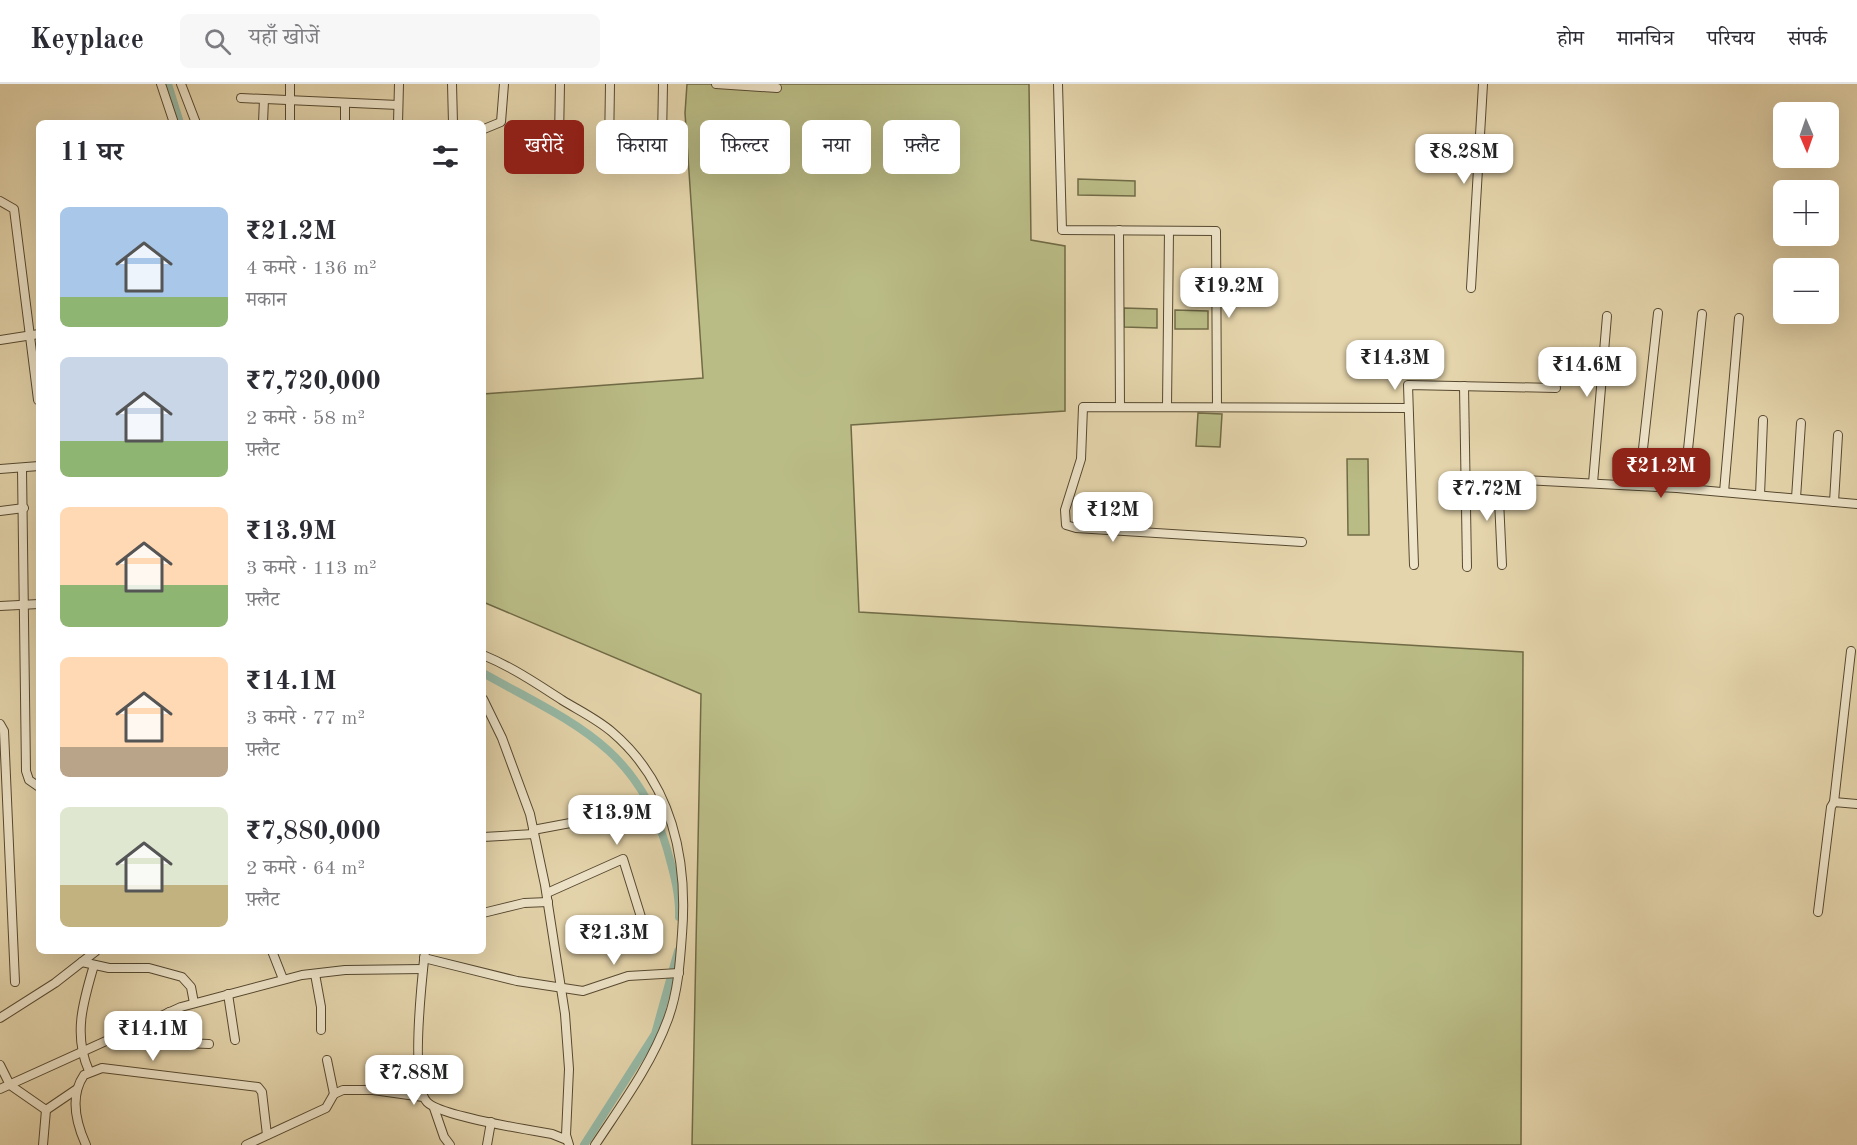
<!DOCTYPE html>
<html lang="hi">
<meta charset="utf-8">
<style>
:root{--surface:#fff;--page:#f7f7f7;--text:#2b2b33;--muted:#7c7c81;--line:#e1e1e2;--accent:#8f2418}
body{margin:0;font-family:"Old Standard TT","Noto Serif Devanagari",serif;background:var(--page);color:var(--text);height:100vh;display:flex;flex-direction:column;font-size:22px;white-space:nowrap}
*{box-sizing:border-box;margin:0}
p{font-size:20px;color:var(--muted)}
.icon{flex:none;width:33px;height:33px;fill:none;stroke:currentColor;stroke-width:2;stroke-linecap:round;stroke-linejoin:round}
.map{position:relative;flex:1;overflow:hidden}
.side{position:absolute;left:36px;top:36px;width:450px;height:834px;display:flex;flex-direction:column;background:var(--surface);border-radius:9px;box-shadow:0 6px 24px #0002}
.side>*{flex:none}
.banner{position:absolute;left:504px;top:36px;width:570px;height:54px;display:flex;gap:12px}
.needle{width:39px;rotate:178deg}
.fabs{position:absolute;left:1773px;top:18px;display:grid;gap:12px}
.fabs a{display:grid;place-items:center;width:66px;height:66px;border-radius:9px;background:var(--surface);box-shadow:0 6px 24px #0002;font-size:30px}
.price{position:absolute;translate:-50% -51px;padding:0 14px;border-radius:12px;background:#fff;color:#222;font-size:20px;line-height:39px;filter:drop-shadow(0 2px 3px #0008)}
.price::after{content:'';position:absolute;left:50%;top:36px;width:18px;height:14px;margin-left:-9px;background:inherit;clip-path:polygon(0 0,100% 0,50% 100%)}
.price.on{background:var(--accent);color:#fff}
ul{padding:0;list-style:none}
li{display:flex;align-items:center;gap:18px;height:150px;padding:0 24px}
li span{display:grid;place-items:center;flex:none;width:168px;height:120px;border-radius:9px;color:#555}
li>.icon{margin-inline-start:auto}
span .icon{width:72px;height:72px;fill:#fffc;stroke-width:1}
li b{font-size:26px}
h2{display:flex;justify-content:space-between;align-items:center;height:72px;padding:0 24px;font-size:26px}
.tag{padding:0 21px;border-radius:9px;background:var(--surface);box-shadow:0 6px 24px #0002;font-size:21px;line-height:54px}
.tag.on{background:var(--accent);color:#fff}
header{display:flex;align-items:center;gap:36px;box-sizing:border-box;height:84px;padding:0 30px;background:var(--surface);border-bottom:2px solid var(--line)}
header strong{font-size:28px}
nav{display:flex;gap:33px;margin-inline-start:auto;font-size:21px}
.search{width:420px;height:54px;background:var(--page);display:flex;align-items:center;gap:15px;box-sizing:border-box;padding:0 21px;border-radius:9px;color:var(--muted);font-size:22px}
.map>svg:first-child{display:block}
</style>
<header>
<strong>Keyplace</strong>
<div class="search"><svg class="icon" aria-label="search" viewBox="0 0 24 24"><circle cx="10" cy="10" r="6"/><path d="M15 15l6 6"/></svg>यहाँ खोजें</div>
<nav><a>होम</a><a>मानचित्र</a><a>परिचय</a><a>संपर्क</a></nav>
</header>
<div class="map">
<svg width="1857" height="1061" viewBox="0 0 1857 1061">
<rect width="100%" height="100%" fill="#e5d5ac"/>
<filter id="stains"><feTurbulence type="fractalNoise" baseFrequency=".00333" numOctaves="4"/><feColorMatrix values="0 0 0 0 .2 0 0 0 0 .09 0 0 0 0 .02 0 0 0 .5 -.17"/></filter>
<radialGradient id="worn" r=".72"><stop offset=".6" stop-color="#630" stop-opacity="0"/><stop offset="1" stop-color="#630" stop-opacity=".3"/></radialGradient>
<!-- green -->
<g fill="#babc86" stroke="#706b46" stroke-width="1.5">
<polygon points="687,0 1029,0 1031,156 1065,162 1065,327 851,341 859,528 1523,568 1521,1061 692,1061 701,610 483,518 483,310 703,294 685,29"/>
<polygon points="1078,95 1135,97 1135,112 1078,111"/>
<polygon points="1124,224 1157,225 1157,244 1124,243"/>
<polygon points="1175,226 1208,227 1208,245 1175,245"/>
<polygon points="1198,329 1222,330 1220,363 1196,362"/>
<polygon points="1347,375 1368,375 1369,451 1348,451"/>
</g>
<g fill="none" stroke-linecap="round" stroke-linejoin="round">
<!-- canal -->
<g stroke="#96b9a6" stroke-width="8">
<polyline points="168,0 180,39"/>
<path d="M483,589C570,638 637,661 667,765C673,787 680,810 679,833"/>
<polyline points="584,1061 655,950 678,867"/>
</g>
<defs>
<g id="minor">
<polyline points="161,0 174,39"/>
<polyline points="181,0 196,39"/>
<polyline points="452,0 453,39"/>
<polyline points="716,0 777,4"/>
<polyline points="1058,0 1062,146 1216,147 1217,323"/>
<polyline points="241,14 398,21"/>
<polyline points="263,39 264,15"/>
<polyline points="290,39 290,0"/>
<polyline points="345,39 345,19"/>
<polyline points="398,39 399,0"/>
<polyline points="484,45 501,38 504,0"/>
<polyline points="559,54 560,0"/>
<polyline points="647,63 658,61 662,55 663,0"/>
<polyline points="609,65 610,0"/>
<polyline points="0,117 14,125 38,316"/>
<polyline points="1119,146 1120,323"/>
<polyline points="1471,204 1483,0"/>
<polyline points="0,256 39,250"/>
<polyline points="1464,302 1467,483"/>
<polyline points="1167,323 1169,147"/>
<polyline points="0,385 39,382"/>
<polyline points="22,385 26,687 29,696 39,703"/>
<polyline points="1466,393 1677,404 1857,420"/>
<polyline points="1498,394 1502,481"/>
<polyline points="1593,399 1607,232"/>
<polyline points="1639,401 1658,229"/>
<polyline points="1684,404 1702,230"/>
<polyline points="1724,408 1739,234"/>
<polyline points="1760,411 1763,336"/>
<polyline points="1796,414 1801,339"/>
<polyline points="1834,418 1838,351"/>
<polyline points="0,427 24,424"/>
<polyline points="1302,458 1076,444 1066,441 1065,426 1081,375 1083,323 1408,324"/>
<polyline points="1414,481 1408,301 1556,304"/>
<polyline points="0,522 39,520"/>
<path d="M483,571C512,583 536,599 562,616C578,626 597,635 612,648C672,699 688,775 682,850C680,878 678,908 668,935C651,981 622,1020 595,1061"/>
<polyline points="483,615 502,654 530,730 545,801 565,930 569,985 566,1051 569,1061"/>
<polyline points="0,640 4,647 15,898"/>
<polyline points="1834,718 1851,567"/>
<polyline points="533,746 581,737 601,730"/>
<polyline points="483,753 534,750"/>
<polyline points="547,809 623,775 641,833"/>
<polyline points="1818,828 1831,723 1834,718 1857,720"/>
<polyline points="483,829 524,819 548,818"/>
<polyline points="272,867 283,895"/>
<path d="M425,867C422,894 410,1000 427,1018C440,1032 529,1046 552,1050L567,1056"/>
<polyline points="424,874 517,897 583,907 628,892 679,889"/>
<polyline points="82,878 109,884 149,884 182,893 191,903 194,919"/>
<polyline points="315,890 321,923 321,946"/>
<polyline points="228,910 235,956"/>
<polyline points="169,928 182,959 209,960"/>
<polyline points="0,934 55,899 96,867"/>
<polyline points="327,976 334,1010"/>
<polyline points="0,981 10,1001 46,1026"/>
<path d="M89,987C73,951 83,918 94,881"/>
<polyline points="0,1005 181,923 302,891 345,886 423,885"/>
<polyline points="434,1024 444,1053 450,1061"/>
<polyline points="43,1061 46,1026 77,1005"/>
<path d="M86,1061C76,1039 69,1013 84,991L102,984L258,1003L262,1008L267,1051"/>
<polyline points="246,1061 326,1024 334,1010 343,1006 373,1006 423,1013"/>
<polyline points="487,1061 491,1038"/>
</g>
</defs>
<!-- minor casing -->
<use href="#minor" stroke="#564930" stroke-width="10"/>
<!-- minor -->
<use href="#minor" stroke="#eee4c9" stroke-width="8"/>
</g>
<rect width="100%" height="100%" filter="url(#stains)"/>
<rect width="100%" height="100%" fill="url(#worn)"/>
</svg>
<div class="fabs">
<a><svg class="needle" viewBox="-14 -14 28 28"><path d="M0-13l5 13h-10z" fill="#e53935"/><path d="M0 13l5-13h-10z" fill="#7c7c81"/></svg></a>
<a>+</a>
<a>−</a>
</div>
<b class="price" style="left:1464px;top:101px">₹8.28M</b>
<b class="price" style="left:1229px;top:235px">₹19.2M</b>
<b class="price" style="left:1395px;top:307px">₹14.3M</b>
<b class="price" style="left:1587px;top:314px">₹14.6M</b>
<b class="price on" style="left:1661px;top:415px">₹21.2M</b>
<b class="price" style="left:1487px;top:438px">₹7.72M</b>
<b class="price" style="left:1113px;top:459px">₹12M</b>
<b class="price" style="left:617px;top:762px">₹13.9M</b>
<b class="price" style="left:614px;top:882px">₹21.3M</b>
<b class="price" style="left:153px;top:978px">₹14.1M</b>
<b class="price" style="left:414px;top:1022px">₹7.88M</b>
<div class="banner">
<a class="tag on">खरीदें</a>
<a class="tag">किराया</a>
<a class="tag">फ़िल्टर</a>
<a class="tag">नया</a>
<a class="tag">फ़्लैट</a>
</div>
<section class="side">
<h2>11 घर<svg class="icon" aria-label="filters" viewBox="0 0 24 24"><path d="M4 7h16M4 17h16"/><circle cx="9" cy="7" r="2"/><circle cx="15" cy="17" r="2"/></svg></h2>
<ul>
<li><span style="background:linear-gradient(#a9c7e8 75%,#8fb573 0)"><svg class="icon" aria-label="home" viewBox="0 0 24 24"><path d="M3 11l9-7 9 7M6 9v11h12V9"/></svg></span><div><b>₹21.2M</b><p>4 कमरे · 136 m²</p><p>मकान</p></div></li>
<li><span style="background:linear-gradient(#c9d6e8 70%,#8fb573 0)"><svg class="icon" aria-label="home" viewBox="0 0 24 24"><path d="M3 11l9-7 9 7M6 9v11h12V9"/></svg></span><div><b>₹7,720,000</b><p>2 कमरे · 58 m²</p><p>फ़्लैट</p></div></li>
<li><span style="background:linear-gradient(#ffd9b3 65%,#8fb573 0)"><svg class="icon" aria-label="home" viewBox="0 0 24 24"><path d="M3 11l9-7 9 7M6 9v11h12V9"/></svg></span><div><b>₹13.9M</b><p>3 कमरे · 113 m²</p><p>फ़्लैट</p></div></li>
<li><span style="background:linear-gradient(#ffd9b3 75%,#b9a48a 0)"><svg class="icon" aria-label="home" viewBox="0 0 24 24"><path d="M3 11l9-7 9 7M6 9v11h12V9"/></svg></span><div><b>₹14.1M</b><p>3 कमरे · 77 m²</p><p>फ़्लैट</p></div></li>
<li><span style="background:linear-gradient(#dfe7d0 65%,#c2b280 0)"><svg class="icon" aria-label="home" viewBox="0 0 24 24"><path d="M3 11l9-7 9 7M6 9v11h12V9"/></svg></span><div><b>₹7,880,000</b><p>2 कमरे · 64 m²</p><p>फ़्लैट</p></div></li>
</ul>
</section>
</div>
